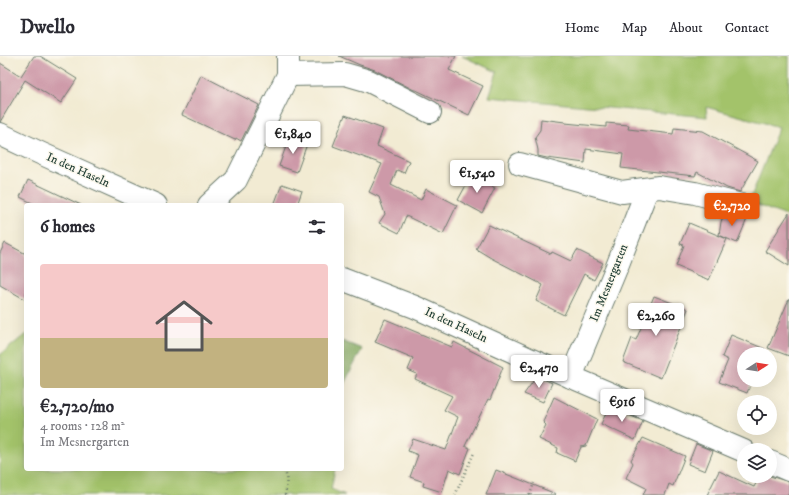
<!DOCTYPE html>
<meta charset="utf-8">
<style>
:root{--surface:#fff;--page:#f2f2f3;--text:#2b2b33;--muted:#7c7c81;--line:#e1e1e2;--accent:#ea580c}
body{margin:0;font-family:"IM FELL DW Pica",serif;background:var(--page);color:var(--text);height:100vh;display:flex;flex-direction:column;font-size:15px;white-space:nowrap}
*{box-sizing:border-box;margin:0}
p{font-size:13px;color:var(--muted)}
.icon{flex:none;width:22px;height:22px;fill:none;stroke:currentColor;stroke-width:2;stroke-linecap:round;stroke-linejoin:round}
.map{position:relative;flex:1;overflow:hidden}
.drawer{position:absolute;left:24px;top:147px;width:320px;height:268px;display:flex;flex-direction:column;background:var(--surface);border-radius:4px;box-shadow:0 4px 16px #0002}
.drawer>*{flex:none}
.needle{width:26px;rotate:78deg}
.tools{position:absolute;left:737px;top:291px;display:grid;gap:8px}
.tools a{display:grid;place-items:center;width:40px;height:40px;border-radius:50%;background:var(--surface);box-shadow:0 4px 16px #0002;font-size:20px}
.price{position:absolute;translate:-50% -34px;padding:0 9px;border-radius:4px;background:#fff;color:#222;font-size:13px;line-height:26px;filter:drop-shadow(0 1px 2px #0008)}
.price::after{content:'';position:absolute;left:50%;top:24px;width:12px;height:9px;margin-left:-6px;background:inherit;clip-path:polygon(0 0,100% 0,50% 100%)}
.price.on{background:var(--accent);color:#fff}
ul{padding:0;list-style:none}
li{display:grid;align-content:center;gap:8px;height:212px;padding:0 16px}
li span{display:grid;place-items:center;height:124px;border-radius:4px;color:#555}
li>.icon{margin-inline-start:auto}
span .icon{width:72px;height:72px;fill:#fffc;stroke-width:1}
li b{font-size:17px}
h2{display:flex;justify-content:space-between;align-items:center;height:48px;padding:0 16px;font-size:17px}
header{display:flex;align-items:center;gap:24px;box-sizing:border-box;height:56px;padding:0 20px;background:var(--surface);border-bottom:1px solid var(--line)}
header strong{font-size:19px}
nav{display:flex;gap:22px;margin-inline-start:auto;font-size:14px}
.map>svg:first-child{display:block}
</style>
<header>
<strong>Dwello</strong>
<nav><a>Home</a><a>Map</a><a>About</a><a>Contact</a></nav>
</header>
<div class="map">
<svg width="789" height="439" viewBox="0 0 789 439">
<rect width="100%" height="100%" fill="#fbf7ec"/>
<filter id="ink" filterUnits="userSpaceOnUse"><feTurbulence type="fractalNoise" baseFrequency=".025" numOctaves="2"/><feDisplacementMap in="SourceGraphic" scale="8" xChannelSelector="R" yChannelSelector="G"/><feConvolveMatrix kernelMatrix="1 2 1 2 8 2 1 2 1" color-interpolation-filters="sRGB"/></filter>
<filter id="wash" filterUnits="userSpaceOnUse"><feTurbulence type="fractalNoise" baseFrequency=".012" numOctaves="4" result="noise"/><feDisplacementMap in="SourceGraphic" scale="16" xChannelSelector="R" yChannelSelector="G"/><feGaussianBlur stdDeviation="0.9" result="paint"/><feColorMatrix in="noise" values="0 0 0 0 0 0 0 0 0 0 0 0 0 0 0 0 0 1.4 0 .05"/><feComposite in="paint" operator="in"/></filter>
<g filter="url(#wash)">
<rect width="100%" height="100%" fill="#f2ebd3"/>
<!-- green -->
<g fill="#a3c36b" stroke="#618050">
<polygon points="462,0 789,0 789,161 749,146 779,71 706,51 707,61 489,41 497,16"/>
<polygon points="26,278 26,413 335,413 331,433 345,439 0,439 0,299"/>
</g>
<!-- forest -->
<polygon fill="#82a95f" stroke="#50734a" points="342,285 362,293 342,332"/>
<g id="blocks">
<!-- building -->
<g fill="#cd99a8">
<polygon points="34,0 40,0 77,23 61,47 25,24 0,66 0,7 21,20"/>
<polygon points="339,0 456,0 449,14 483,30 469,59 416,34 414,34 375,14 360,9"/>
<polygon points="201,19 259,49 241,85 236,82 235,84 182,59"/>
<polygon points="345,59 383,73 377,90 409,105 404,117 397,114 391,129 421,144 426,133 457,149 443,178 406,160 399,177 379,167 385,158 379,141 369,136 382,108 333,90"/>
<polygon points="541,63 565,66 565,67 606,71 606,67 629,69 628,73 673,78 674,72 703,75 758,105 740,136 727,132 697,116 695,120 621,112 623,98 586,93 585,107 547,102 538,100 538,94 535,81 540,74"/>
<polygon points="289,82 307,88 297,116 279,110"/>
<polygon points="471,120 495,132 482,157 458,144"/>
<polygon points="28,124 81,149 36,149 20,141"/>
<polygon points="282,128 302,135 297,149 274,149"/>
<polygon points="724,157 747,163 737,187 719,179 721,166"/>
<polygon points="789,157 789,210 765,195"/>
<polygon points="689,167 727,183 709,224 676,210 684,189 680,188"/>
<polygon points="489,169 551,198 552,196 571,205 577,194 603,207 594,224 584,218 564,259 536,245 543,229 491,202 476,193"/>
<polygon points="5,187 26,198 26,244 0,229 0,197"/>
<polygon points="654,240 688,253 661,322 623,306 632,282 636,284"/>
<polygon points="789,243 789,300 768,292"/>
<polygon points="385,263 452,291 454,286 503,311 490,344 488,343 465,390 470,392 460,418 449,413 442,436 423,430 424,426 410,421 418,399 408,395 413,383 446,394 458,361 444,354 452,340 415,323 417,318 408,314 413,302 375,286"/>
<polygon points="731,279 765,293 763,298 744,298 744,324 752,324 747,337 719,326 728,304 722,301"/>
<polygon points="537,320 552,327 543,346 524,338"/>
<polygon points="554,341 597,363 586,390 581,391 575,405 557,397 558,392 539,383 546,369 543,366"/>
<polygon points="609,351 643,365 635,384 601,368"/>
<polygon points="643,382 685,400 673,430 669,428 665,439 643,439 646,432 626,422 633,407 631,404"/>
<polygon points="696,388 713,395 705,415 688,408"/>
<polygon points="496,414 556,438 555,439 486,439"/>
<polygon points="719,415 754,431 760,420 770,420 789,426 789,439 707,439"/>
</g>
</g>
</g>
<g filter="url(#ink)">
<use href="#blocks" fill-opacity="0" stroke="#697a6c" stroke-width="1"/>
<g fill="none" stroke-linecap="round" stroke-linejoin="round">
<defs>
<g id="minor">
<polyline points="288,19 345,18 369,25 430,56"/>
<polyline points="0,78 40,97 156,149"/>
<polyline points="520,108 622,136 659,131 695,137 741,149"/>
<polyline points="209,149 236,124 288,19 288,0"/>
<polyline points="342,223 415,251 527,302 744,395"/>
<polyline points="571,321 618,208 647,134"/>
<polyline points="770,406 789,414"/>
</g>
</defs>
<!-- minor casing -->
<use href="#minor" stroke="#697a6c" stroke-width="24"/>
<!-- path -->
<g stroke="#697a6c" stroke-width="2.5" stroke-dasharray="1 3" stroke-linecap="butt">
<path d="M285,439C287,430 287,422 285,413"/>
<polyline points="455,439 474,397"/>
<polyline points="530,439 534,427"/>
</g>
<!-- minor -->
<use href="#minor" stroke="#fff" stroke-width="22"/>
</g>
</g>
<g text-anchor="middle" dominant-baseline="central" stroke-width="3" stroke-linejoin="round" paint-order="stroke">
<!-- street labels -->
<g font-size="12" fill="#1f3d34" stroke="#fbf7ec">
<text transform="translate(78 114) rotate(24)">In den Haseln</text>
<text transform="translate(609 227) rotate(-68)">Im Mesnergarten</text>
<text transform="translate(456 269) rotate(25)">In den Haseln</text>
</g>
</g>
</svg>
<div class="tools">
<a><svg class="needle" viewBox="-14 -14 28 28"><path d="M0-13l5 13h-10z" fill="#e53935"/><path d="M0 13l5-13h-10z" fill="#7c7c81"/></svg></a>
<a><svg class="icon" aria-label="locate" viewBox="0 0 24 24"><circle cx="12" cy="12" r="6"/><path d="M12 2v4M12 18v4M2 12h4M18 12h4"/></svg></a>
<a><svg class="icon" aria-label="layers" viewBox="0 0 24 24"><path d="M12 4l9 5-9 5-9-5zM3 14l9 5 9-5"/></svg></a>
</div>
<b class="price" style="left:293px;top:99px">€1,840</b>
<b class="price" style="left:477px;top:138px">€1,540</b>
<b class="price on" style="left:732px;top:171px">€2,720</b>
<b class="price" style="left:656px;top:281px">€2,260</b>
<b class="price" style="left:539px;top:333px">€2,470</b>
<b class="price" style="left:622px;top:367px">€916</b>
<section class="drawer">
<h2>6 homes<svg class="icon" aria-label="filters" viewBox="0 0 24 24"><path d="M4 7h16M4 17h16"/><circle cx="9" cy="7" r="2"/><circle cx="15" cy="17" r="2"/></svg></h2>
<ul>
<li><span style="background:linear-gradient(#f6c9c9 60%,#c2b280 0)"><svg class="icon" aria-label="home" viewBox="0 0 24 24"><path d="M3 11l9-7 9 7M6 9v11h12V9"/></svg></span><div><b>€2,720/mo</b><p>4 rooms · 128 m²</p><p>Im Mesnergarten</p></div></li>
</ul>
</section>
</div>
